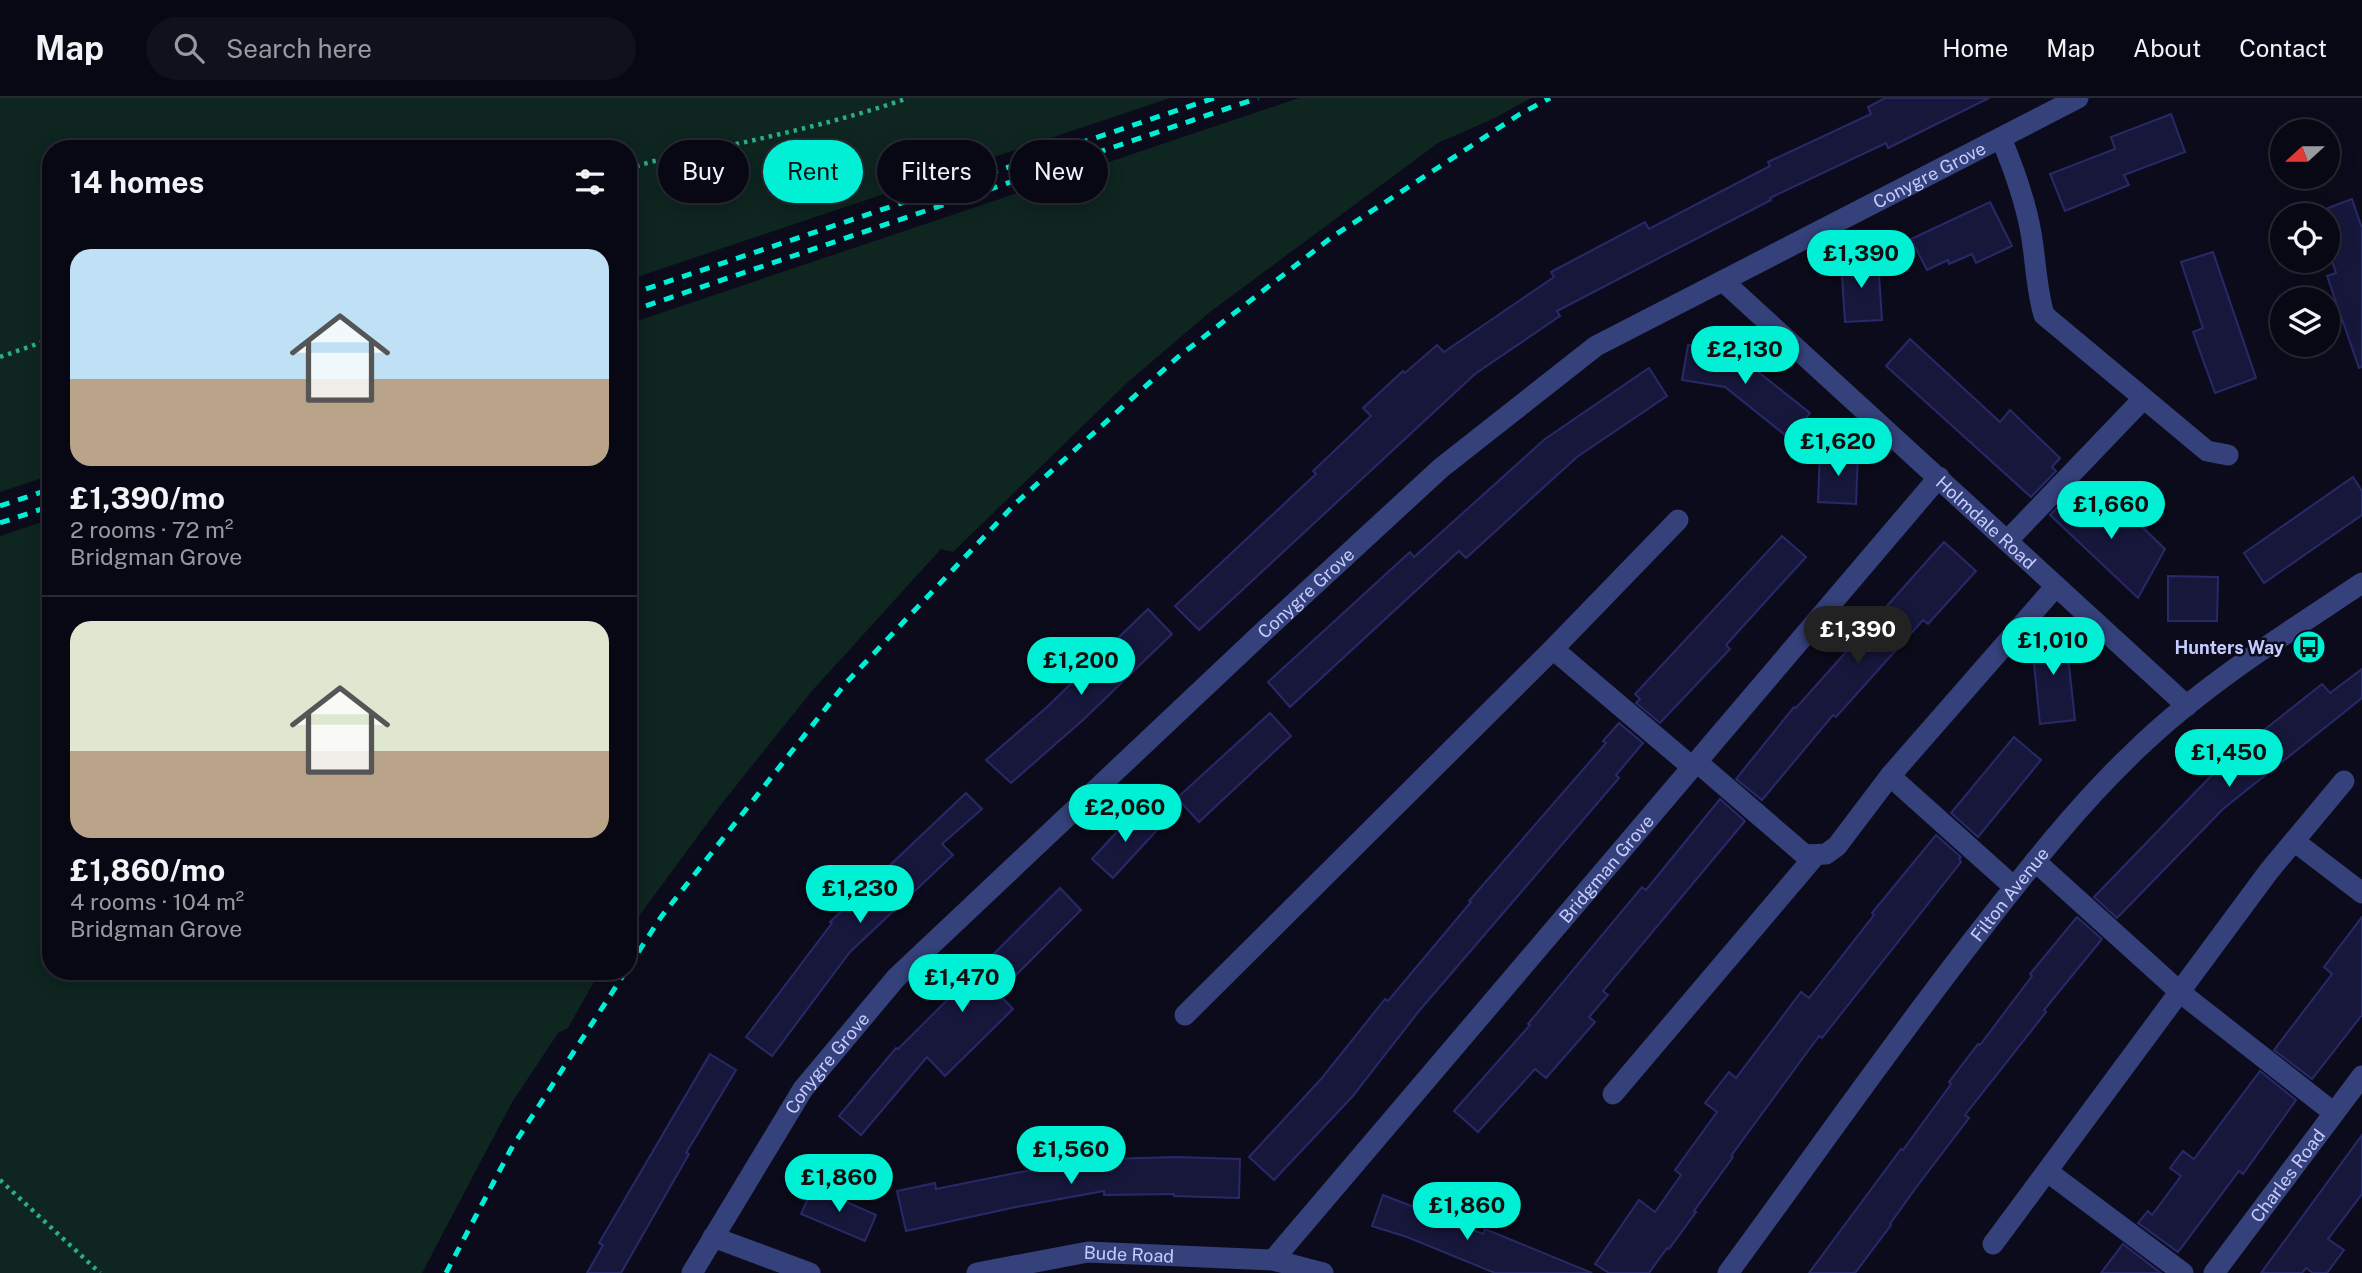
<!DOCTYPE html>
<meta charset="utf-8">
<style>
:root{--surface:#080814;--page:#11111d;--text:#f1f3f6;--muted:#989aa0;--line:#292934;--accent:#00f0d6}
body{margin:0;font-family:"Public Sans",sans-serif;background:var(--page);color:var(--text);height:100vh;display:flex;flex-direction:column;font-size:26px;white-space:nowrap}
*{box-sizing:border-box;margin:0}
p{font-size:23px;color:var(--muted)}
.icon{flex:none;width:38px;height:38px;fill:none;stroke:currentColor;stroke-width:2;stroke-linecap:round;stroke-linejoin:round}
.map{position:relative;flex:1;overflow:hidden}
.drawer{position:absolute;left:42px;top:42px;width:595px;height:840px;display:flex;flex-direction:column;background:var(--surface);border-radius:28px;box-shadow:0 4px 18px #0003,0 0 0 2px var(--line)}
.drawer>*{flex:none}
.top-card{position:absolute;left:658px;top:42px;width:665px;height:63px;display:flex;gap:14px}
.needle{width:46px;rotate:249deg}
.controls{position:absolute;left:2270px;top:21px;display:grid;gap:14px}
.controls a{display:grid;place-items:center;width:70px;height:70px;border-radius:50%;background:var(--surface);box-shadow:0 4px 18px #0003,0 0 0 2px var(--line);font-size:35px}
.price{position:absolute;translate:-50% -60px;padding:0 16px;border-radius:24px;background:var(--accent);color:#111;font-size:23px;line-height:46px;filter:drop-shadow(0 2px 4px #0008)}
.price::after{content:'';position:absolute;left:50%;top:42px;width:21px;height:16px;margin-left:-10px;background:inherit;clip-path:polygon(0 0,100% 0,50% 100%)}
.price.selected{background:#222;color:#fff}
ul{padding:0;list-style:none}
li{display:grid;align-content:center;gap:14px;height:371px;padding:0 28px}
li+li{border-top:2px solid var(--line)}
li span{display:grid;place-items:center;height:217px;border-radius:21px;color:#555}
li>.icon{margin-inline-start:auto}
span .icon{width:126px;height:126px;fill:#fffc;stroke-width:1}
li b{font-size:30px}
h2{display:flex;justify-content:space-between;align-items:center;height:84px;padding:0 28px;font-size:30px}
.chip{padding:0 24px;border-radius:32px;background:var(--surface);box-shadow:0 4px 18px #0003,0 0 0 2px var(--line);font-size:24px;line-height:63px}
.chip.selected{background:var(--accent);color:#111}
header{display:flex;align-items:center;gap:42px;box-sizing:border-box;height:98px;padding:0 35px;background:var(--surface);border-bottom:2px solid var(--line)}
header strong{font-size:33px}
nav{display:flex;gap:38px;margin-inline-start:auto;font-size:24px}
.search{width:490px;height:63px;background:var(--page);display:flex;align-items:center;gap:18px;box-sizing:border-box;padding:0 24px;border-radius:38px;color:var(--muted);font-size:26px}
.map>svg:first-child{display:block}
</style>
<header>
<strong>Map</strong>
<div class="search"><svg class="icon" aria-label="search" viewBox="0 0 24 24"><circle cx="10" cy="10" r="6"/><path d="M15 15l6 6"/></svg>Search here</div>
<nav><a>Home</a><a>Map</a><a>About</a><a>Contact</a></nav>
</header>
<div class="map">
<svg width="2362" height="1175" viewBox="0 0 2362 1175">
<rect width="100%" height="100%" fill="#0b0b1b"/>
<!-- green -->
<g fill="#0e2520">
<polygon points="0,0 1170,0 628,182 628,51 51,51 51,377 0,394"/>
<polygon points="1299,0 1531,0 1495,20 1438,45 1210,214 1128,284 953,454 941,451 812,593 723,704 628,833 628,226"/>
<polygon points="51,421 51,873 600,873 568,930 558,935 511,1006 422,1175 0,1175 0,438"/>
</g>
<!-- building -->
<g fill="#17173c" stroke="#282969" stroke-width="2">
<polygon points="1885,0 1989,0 1888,50 1886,45 1770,100 1771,102 1557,213 1560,218 1475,276 1199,532 1175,508 1316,376 1313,373 1371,318 1363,310 1403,273 1405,275 1437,247 1444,254 1554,179 1551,174 1645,124 1649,131 1770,68 1768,64 1871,16 1868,9"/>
<polygon points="2171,16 2185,54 2124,77 2129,87 2065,113 2050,76 2115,51 2111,39"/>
<polygon points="2352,101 2362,130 2362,269 2359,270 2327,178 2336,175 2328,150 2328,110"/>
<polygon points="1990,104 2012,148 1976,165 1972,156 1949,166 1948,162 1927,172 1911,141"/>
<polygon points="2213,154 2256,280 2215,295 2193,234 2203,230 2181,164"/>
<polygon points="1878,161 1882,222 1845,224 1841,162"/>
<polygon points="1910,241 2000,324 2010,312 2060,360 2052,369 2056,373 2031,399 1886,268"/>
<polygon points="1688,247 1733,254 1810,315 1790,341 1725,289 1682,282"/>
<polygon points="1649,270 1667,298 1577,359 1466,460 1459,453 1290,609 1268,584 1410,454 1414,459 1545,341"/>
<polygon points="1820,354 1858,355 1856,406 1818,404"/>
<polygon points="2353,379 2362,393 2362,417 2264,485 2244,455"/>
<polygon points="2075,391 2096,412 2102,405 2126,428 2133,420 2165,451 2138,500 2050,417"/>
<polygon points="1782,438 1806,459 1726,547 1730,551 1660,625 1636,605 1640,601 1635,596"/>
<polygon points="1944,444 1976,473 1928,526 1923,522 1836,619 1833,617 1762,702 1736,681 1794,609 1796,610"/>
<polygon points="2168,478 2218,479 2217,523 2168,523"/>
<polygon points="1148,511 1172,536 1083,622 1011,685 986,662 1047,609"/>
<polygon points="2065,531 2075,622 2040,626 2031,536"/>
<polygon points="2362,571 2362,600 2223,711 2117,820 2094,799 2212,677 2210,675 2322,586 2330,595"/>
<polygon points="1270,615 1291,638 1199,724 1177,700"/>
<polygon points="1619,625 1643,645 1616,677 1619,680 1419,913 1352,999 1274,1082 1249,1059 1321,981 1385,901 1388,903 1471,804 1469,803 1606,645 1603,643"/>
<polygon points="2014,639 2041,662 1978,739 1951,715"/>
<polygon points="966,695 982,711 942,746 953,757 850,854 772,958 746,939 832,825 830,824"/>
<polygon points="1720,701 1745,723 1603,893 1608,897 1589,919 1595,924 1546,980 1535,971 1478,1034 1454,1013 1530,927 1528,926 1642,789 1646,792"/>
<polygon points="1136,713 1157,732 1113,780 1092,761"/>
<polygon points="1936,737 1961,759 1959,761 1961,764 1822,940 1819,938 1731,1058 1733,1059 1694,1113 1696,1114 1669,1151 1667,1150 1649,1175 1609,1175 1595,1166 1639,1102 1655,1114 1681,1077 1675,1072 1717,1014 1705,1005 1729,974 1736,980 1801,894 1809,900 1874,817 1872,815"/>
<polygon points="1060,790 1081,812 998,895 1013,911 945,978 927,959 861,1037 839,1018 896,950 898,951"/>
<polygon points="2077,819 2102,841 2044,912 2046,914 1965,1017 1969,1020 1915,1091 1890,1126 1891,1127 1855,1175 1809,1175 1901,1051 1903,1052 1951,986 1949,984 1978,946 1980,947 2032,878 2030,876"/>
<polygon points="2362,819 2362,917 2312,981 2274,952 2332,876 2324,869"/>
<polygon points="710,956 736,972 686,1055 689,1056 621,1175 587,1175 603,1147 599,1145"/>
<polygon points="2260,973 2296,1002 2294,1005 2243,1076 2239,1073 2178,1154 2138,1125 2148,1113 2152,1117 2181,1078 2170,1070 2183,1053 2194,1061"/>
<polygon points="2362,1037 2362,1096 2328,1141 2344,1152 2327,1175 2313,1175 2306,1170 2302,1175 2261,1175"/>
<polygon points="1175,1059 1240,1061 1239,1100 1174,1098 1174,1096 1104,1097 1104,1093 1016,1109 906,1133 897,1093 935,1085 936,1091 1031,1072 1030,1068 1077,1060 1078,1062"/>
<polygon points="813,1089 876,1117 865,1143 801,1116"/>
<polygon points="1383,1097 1483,1136 1485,1131 1592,1175 1495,1175 1407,1139 1372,1128"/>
<polygon points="2123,1146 2161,1175 2101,1175"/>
</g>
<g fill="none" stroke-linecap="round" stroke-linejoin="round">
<!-- path -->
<g stroke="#2bad8a" stroke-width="4.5" stroke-dasharray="3.5 5" stroke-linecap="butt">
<path d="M628,71C668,57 710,52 750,43C803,31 857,18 908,0"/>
<polyline points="0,259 51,241"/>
<polyline points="0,1082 100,1175"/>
</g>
<!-- minor -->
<g stroke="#35417b" stroke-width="21">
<path d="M2001,40C2014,71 2025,101 2031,135C2036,163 2036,190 2044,217L2207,353L2228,357"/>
<path id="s1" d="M1723,183L2187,608"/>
<polyline points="2007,443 2143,301"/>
<polyline points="1553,551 1692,669"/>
<polyline points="1697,664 1805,757 1826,756 1837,748 1890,678 2056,488"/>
<polyline points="1890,678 2014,789"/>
<polyline points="2294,743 2362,795"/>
<polyline points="2035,763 2181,895 2334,1015"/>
<polyline points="1185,917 1553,551 1678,422"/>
<polyline points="1613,996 1815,758"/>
<polyline points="2048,1074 2183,1175"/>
<polyline points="713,1139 810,1175"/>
<polyline points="1993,1146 2269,773 2344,683"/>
<path id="s2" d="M1273,1162L1939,379"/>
<path id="s3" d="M692,1175L803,991L896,880L1263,534L1441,370L1596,248L2078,0"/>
<path id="s4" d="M977,1175L1088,1154L1273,1162L1323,1175"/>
<path id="s5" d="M1728,1175C1812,1061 1893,944 1980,833C2029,770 2078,707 2136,652C2203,587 2284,537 2362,485"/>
<path id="s6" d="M2214,1175L2362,978"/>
</g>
<!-- rail -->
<g stroke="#00f0d6" stroke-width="5" stroke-dasharray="10 9" stroke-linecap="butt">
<polyline points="628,197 1214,0"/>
<polyline points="628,214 1258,0"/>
<polyline points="0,408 51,391"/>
<polyline points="0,425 51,408"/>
<polyline points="628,870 661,819 845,586 1016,405 1178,259 1332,139 1520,16 1550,0"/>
<polyline points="446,1175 511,1051 626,873"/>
</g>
</g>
<!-- icons -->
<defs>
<symbol id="bus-disc" viewBox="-11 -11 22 22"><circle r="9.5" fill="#00f0d6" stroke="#0b0b1b"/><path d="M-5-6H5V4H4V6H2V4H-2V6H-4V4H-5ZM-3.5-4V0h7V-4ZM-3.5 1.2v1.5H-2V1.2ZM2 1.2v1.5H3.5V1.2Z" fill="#111"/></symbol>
</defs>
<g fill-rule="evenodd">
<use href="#bus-disc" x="2290" y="530" width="38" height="38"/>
</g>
<g text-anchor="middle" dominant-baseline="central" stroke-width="5" stroke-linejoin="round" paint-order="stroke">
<!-- street labels -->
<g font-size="18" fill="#c5cbff" stroke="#0b0b1b">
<text stroke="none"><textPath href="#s3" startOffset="1678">Conygre Grove</textPath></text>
<text stroke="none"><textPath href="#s1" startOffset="357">Holmdale Road</textPath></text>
<text stroke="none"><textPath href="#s3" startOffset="922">Conygre Grove</textPath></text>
<text stroke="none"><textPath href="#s2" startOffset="514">Bridgman Grove</textPath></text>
<text stroke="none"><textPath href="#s5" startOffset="472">Filton Avenue</textPath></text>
<text stroke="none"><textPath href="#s3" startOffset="250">Conygre Grove</textPath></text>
<text stroke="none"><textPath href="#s6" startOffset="122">Charles Road</textPath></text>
<text stroke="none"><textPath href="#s4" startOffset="154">Bude Road</textPath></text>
</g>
<!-- poi labels -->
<g font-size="18" font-weight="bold" fill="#c5cbff" stroke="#0b0b1b" text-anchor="end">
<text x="2284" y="549">Hunters Way</text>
</g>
</g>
</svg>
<div class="controls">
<a><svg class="needle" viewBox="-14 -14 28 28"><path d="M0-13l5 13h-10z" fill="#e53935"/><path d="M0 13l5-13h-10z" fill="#989aa0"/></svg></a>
<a><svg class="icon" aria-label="locate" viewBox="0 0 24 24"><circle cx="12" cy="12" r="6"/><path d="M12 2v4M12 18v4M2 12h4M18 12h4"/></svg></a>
<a><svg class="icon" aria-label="layers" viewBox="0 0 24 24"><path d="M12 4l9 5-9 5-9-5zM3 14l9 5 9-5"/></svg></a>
</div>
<b class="price" style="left:1861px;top:192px">£1,390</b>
<b class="price" style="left:1745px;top:288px">£2,130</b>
<b class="price" style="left:1838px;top:380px">£1,620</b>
<b class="price" style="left:2111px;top:443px">£1,660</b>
<b class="price selected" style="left:1858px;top:568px">£1,390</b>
<b class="price" style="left:2053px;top:579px">£1,010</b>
<b class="price" style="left:1081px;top:599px">£1,200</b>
<b class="price" style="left:2229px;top:691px">£1,450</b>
<b class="price" style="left:1125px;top:746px">£2,060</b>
<b class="price" style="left:860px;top:827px">£1,230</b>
<b class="price" style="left:962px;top:916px">£1,470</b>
<b class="price" style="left:1071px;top:1088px">£1,560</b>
<b class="price" style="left:839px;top:1116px">£1,860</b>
<b class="price" style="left:1467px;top:1144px">£1,860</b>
<div class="top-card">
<a class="chip">Buy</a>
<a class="chip selected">Rent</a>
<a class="chip">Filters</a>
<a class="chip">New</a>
</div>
<section class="drawer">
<h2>14 homes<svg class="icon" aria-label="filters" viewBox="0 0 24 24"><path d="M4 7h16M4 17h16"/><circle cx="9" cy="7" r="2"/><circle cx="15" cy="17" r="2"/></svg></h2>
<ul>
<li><span style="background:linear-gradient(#bfe0f5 60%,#b9a48a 0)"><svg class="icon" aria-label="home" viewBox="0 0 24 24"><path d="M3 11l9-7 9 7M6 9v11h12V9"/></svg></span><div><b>£1,390/mo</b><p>2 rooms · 72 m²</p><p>Bridgman Grove</p></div></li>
<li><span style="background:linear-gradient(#dfe7d0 60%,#b9a48a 0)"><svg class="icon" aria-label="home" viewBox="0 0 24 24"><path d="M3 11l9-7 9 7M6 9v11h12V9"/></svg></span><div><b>£1,860/mo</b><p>4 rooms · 104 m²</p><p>Bridgman Grove</p></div></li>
</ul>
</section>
</div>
